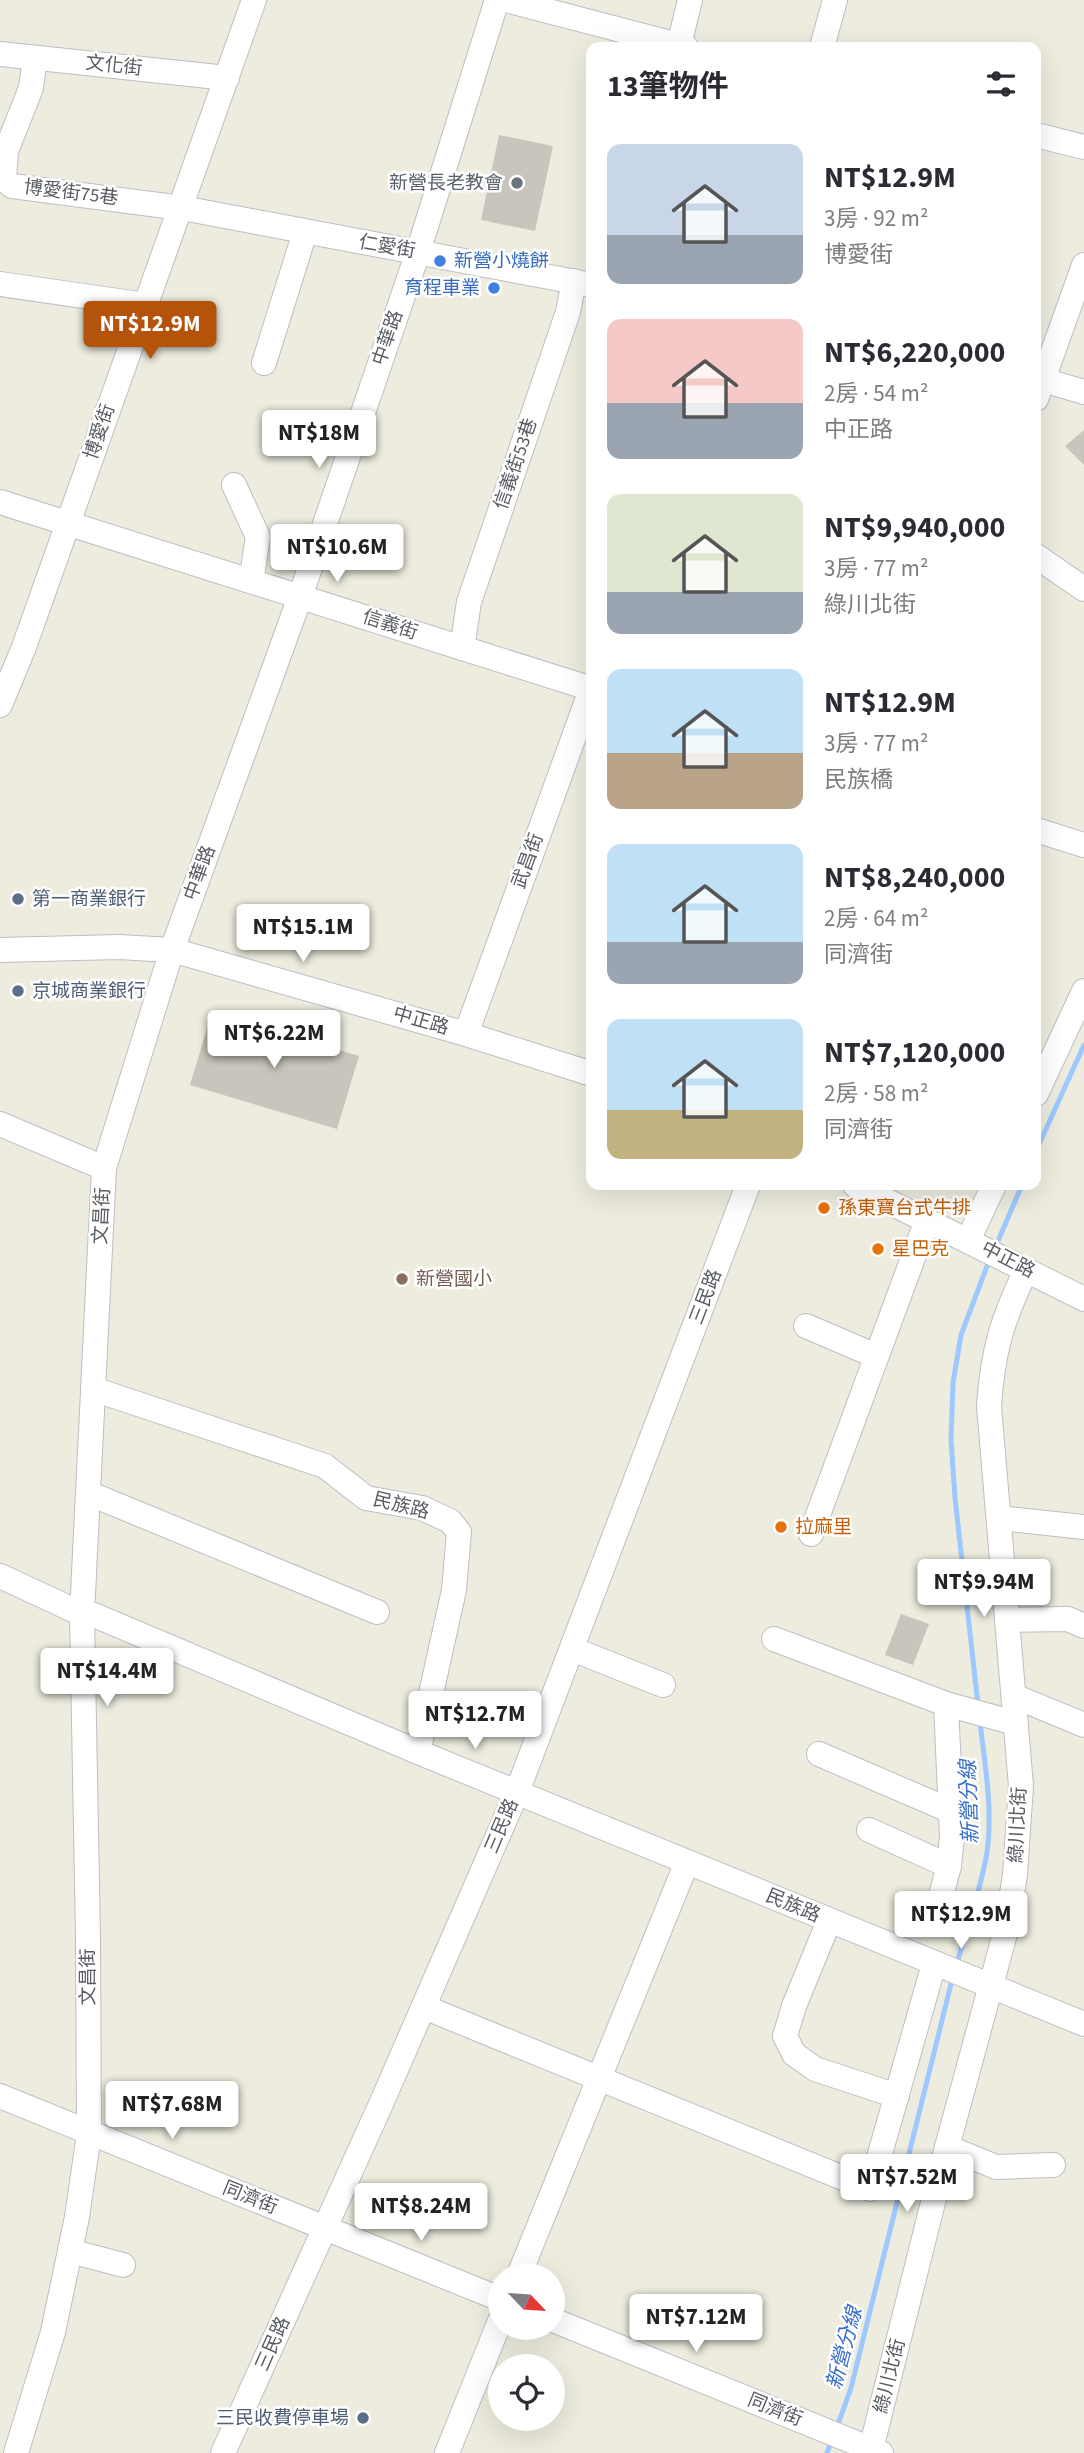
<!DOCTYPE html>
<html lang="zh-TW">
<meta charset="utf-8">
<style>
:root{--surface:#fff;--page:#f2f2f3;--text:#2b2b33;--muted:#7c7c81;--accent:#b45309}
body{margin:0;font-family:"Source Sans 3","Noto Sans TC",sans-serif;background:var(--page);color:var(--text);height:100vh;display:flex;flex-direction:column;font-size:26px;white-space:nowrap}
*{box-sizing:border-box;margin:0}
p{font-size:23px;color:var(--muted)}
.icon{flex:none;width:38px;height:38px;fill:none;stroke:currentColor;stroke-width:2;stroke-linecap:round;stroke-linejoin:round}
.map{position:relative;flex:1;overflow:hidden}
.drawer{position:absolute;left:586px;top:42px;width:455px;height:1148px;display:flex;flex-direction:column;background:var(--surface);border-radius:14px;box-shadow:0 7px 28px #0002}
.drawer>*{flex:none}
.needle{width:46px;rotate:115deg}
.controls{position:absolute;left:488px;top:2263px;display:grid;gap:14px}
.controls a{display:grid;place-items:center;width:77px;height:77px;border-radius:50%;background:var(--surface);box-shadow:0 7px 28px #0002;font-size:35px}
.price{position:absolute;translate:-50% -60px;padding:0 16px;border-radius:7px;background:#fff;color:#222;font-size:23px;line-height:46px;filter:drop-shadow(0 2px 4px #0008)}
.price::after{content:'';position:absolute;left:50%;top:42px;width:21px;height:16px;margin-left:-10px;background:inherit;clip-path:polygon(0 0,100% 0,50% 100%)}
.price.selected{background:var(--accent);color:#fff}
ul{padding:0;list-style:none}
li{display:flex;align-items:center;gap:21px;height:175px;padding:0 21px}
li span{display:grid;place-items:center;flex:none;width:196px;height:140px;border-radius:14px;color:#555}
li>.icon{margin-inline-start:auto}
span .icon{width:84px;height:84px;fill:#fffc;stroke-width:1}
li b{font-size:30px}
h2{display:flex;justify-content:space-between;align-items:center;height:84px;padding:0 21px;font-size:30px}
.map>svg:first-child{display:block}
</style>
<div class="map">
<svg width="1084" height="2453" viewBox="0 0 1084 2453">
<rect width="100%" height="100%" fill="#edecdf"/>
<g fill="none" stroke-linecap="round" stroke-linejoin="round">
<!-- stream -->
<g stroke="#9dc9ff" stroke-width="5">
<polyline points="1036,1151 1084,1045"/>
<polyline points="995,1248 1022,1185"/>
<polyline points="978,1705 955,1498 951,1440 953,1383 961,1335 989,1261"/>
<path d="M957,1963C967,1927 981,1890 987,1852C993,1810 985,1765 980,1722"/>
<polyline points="837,2427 851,2388 953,1976"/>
<polyline points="827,2453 832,2440"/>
</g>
</g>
<!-- building -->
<g fill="#c8c5bc">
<polygon points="499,135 553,146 535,231 481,220"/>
<polygon points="1084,430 1084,465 1065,446"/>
<polygon points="212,1012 359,1056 337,1129 190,1085"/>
<polygon points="901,1614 929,1624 913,1665 885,1655"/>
</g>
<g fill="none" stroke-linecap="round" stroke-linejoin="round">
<defs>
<g id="minor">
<polyline points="506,0 686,47"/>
<polyline points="679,45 690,0"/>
<polyline points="822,47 835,0"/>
<polyline points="0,54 227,78"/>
<polyline points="35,58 31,88 6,151 4,179 12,186 182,208 592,285"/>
<polyline points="1036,135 1084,147"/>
<polyline points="0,284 146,305"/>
<polyline points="264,363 305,232"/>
<polyline points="1036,378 1084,392"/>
<polyline points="1036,399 1084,265"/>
<polyline points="234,485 258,537 251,581"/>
<polyline points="0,502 592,689"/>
<polyline points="1036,556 1084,589"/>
<polyline points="462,648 469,602 568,312 574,281"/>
<polyline points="0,705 24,647 254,0"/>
<polyline points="1036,830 1084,845"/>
<polyline points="0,950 119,947 172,950 466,1034 592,1074"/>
<polyline points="466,1034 592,687"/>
<polyline points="1036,1094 1084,991"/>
<polyline points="0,1124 104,1168"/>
<polyline points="855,1185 1084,1299"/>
<polyline points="968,1240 994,1185"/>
<polyline points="806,1326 876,1356"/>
<polyline points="93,1389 325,1466 366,1498 422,1508 450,1521 459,1532 454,1590 418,1752"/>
<polyline points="88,1493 377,1612"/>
<polyline points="999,1518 1084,1527"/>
<polyline points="811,1534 927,1220"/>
<polyline points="0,1576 82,1614 94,1615 418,1752 1084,2024"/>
<polyline points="1007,1620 1068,1619 1084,1626"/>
<polyline points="774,1639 946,1704 1015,1723"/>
<polyline points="572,1649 663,1685"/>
<polyline points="1014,1696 1084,1725"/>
<polyline points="819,1754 951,1811"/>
<polyline points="869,1830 949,1866"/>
<polyline points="939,1903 949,1866 952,1837 946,1704"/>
<polyline points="829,1921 794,2006 785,2036 794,2054 815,2069 897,2096"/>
<polyline points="424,2007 870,2189 934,1964"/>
<polyline points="0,2096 500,2299"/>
<polyline points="947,2147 996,2167 1053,2165"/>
<polyline points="70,2251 123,2265"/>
<polyline points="519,2275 687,1862"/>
<polyline points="553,2320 881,2453"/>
<polyline points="16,2453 53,2332 77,2217 89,2134 88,1937 82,1614 104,1168 172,950 300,597 418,252 497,0"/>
<polyline points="223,2453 381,2104 517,1792 748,1185"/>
<polyline points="447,2453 500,2321"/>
<path d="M870,2453L947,2147L1006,1930L1015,1875L1021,1786L989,1406C993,1349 1002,1321 1026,1270"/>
</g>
</defs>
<!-- minor casing -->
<use href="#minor" stroke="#bdbec5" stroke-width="26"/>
<!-- minor -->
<use href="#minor" stroke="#fff" stroke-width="24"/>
</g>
<!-- markers -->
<circle fill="#6b7280" stroke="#fff" stroke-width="2.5" cx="517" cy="183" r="7"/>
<g fill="#3f7fe0" stroke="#fff" stroke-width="2.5">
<circle cx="440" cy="261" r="7"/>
<circle cx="494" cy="288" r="7"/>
</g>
<g fill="#5c6f8a" stroke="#fff" stroke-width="2.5">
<circle cx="18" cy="899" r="7"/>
<circle cx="18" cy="991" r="7"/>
<circle cx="363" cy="2418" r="7"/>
</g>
<g fill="#e8710a" stroke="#fff" stroke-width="2.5">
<circle cx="824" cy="1208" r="7"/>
<circle cx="878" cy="1249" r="7"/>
<circle cx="781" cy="1527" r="7"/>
</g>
<circle fill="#8d6e63" stroke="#fff" stroke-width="2.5" cx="402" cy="1279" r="7"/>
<g text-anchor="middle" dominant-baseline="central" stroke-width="5" stroke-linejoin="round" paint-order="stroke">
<!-- street labels -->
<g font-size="19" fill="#585c62" stroke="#fff">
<text transform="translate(114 66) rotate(6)">文化街</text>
<text transform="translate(71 193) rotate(7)">博愛街75巷</text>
<text transform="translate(387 247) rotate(10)">仁愛街</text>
<text transform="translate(388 338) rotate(-71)">中華路</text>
<text transform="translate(100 432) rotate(-71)">博愛街</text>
<text transform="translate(516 464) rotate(-71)">信義街53巷</text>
<text transform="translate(390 625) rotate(18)">信義街</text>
<text transform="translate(528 861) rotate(-70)">武昌街</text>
<text transform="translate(200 873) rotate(-70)">中華路</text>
<text transform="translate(421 1021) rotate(16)">中正路</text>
<text transform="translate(102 1216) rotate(-87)">文昌街</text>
<text transform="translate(1008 1260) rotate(27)">中正路</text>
<text transform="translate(706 1297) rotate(-69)">三民路</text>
<text transform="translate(401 1506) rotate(14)">民族路</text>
<text transform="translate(1018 1825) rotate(-87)">綠川北街</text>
<text transform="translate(502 1826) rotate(-67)">三民路</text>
<text transform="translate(793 1906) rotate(23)">民族路</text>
<text transform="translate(88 1977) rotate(-90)">文昌街</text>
<text transform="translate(250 2198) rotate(22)">同濟街</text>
<text transform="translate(273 2344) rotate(-66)">三民路</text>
<text transform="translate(890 2376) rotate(-76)">綠川北街</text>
<text transform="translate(775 2410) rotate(22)">同濟街</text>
</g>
<!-- worship labels -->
<g font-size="19" fill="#5b616d" stroke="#fff" text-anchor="end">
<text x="503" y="183">新營長老教會</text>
</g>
<!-- shop labels -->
<g font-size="19" fill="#366cbe" stroke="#fff" text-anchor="start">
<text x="454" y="261">新營小燒餅</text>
<text x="480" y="288" text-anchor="end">育程車業</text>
</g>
<!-- service labels -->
<g font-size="19" fill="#4e5e75" stroke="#fff" text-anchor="start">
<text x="32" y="899">第一商業銀行</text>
<text x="32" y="991">京城商業銀行</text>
<text x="349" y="2418" text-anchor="end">三民收費停車場</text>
</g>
<!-- food labels -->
<g font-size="19" fill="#c56008" stroke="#fff" text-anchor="start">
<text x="838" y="1208">孫東寶台式牛排</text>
<text x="892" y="1249">星巴克</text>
<text x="795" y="1527">拉麻里</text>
</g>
<!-- education labels -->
<g font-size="19" fill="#785e54" stroke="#fff" text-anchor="start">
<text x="416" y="1279">新營國小</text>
</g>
<!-- water labels -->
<g font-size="21" font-style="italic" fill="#376ecb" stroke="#fff">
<text transform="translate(969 1802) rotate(-92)">新營分線</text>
<text transform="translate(844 2348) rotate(-75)">新營分線</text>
</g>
</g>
</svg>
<div class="controls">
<a><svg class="needle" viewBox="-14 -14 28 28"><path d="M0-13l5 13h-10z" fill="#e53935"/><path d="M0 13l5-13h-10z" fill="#7c7c81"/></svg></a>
<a><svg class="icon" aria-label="locate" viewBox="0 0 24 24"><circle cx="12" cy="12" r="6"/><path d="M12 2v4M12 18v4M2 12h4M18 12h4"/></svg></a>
</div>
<b class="price selected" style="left:150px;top:361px">NT$12.9M</b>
<b class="price" style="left:319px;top:470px">NT$18M</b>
<b class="price" style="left:337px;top:584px">NT$10.6M</b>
<b class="price" style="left:303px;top:964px">NT$15.1M</b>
<b class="price" style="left:274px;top:1070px">NT$6.22M</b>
<b class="price" style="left:984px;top:1619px">NT$9.94M</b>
<b class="price" style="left:107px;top:1708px">NT$14.4M</b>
<b class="price" style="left:475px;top:1751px">NT$12.7M</b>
<b class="price" style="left:961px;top:1951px">NT$12.9M</b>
<b class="price" style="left:172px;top:2141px">NT$7.68M</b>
<b class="price" style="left:907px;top:2214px">NT$7.52M</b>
<b class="price" style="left:421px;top:2243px">NT$8.24M</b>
<b class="price" style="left:696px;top:2354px">NT$7.12M</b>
<section class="drawer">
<h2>13筆物件<svg class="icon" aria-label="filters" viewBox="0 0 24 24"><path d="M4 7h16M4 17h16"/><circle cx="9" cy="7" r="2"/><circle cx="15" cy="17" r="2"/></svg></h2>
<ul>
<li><span style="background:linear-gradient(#c9d6e8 65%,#9aa5b1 0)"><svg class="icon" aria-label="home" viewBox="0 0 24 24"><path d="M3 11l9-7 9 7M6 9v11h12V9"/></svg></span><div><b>NT$12.9M</b><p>3房 · 92 m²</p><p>博愛街</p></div></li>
<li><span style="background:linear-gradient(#f6c9c9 60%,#9aa5b1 0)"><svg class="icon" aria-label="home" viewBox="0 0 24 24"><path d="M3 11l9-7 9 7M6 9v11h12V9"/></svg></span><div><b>NT$6,220,000</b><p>2房 · 54 m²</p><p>中正路</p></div></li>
<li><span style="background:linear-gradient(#dfe7d0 70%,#9aa5b1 0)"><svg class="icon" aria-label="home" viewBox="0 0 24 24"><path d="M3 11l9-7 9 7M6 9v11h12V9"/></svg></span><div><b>NT$9,940,000</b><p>3房 · 77 m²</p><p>綠川北街</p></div></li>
<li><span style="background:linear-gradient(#bfe0f5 60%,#b9a48a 0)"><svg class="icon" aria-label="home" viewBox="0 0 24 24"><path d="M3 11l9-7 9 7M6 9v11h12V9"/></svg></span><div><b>NT$12.9M</b><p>3房 · 77 m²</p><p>民族橋</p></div></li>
<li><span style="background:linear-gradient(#bfe0f5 70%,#9aa5b1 0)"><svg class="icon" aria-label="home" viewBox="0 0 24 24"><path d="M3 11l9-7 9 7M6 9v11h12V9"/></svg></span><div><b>NT$8,240,000</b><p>2房 · 64 m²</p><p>同濟街</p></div></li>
<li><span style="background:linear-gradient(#bfe0f5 65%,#c2b280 0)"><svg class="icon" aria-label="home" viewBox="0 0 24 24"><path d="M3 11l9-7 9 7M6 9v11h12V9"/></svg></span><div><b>NT$7,120,000</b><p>2房 · 58 m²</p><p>同濟街</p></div></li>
</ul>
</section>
</div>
